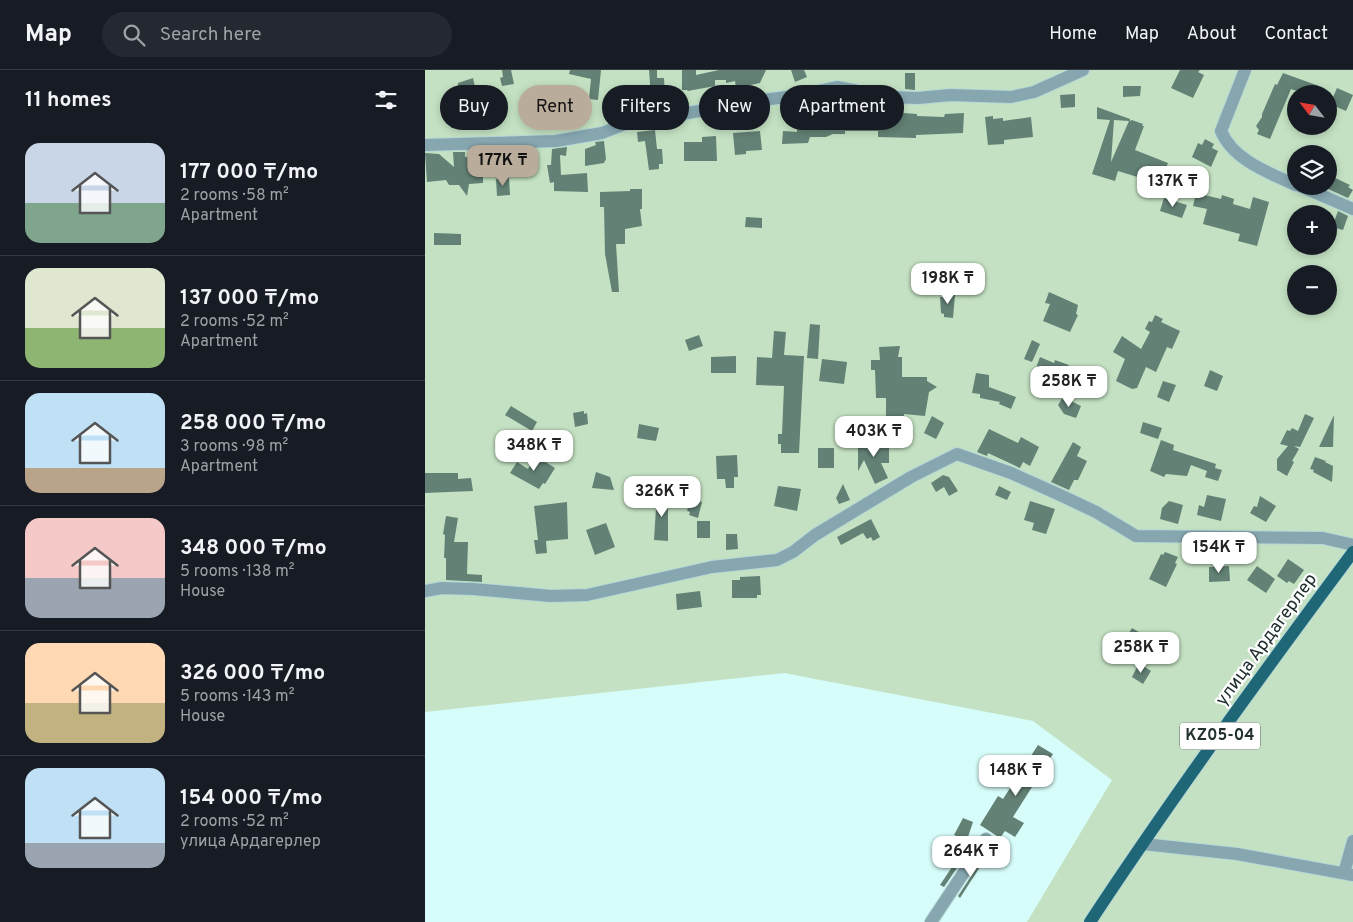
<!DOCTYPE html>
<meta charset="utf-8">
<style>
:root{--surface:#171b24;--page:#242831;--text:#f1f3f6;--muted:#9ea1a6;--line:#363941;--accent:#baac9b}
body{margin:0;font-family:Overpass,sans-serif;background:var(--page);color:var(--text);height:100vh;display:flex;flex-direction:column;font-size:19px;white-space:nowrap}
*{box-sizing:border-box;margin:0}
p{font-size:16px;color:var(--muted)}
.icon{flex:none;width:28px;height:28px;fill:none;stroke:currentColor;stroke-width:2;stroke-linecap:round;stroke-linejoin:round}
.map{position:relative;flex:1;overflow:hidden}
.panel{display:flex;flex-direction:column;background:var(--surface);width:425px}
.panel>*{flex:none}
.hud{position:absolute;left:15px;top:15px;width:475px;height:45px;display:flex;gap:10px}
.needle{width:32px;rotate:301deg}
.controls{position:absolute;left:862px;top:15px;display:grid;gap:10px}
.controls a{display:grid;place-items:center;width:50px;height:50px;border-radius:50%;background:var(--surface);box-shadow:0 2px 8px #0003;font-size:25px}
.price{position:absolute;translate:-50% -42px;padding:0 11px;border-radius:10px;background:#fff;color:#222;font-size:16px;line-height:32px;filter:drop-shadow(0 1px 2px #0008)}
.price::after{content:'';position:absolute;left:50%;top:30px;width:15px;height:11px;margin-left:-8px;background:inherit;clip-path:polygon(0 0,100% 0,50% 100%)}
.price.on{background:var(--accent);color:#111}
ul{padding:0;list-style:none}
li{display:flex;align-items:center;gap:15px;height:125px;padding:0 25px}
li+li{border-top:1px solid var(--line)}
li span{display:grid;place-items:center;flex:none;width:140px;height:100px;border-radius:15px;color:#555}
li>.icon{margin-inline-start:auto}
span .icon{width:60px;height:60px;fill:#fffc;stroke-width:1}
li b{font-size:21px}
h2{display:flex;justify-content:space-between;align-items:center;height:60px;padding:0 25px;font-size:21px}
.tag{padding:0 18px;border-radius:22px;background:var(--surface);box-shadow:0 2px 8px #0003;font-size:18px;line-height:45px}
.tag.on{background:var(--accent);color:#111}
header{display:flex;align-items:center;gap:30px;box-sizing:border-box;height:70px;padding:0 25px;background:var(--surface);border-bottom:1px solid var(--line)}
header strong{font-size:24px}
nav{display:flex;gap:28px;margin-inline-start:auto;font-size:18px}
.search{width:350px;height:45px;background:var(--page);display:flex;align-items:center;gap:12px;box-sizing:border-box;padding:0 18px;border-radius:28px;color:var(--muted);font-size:19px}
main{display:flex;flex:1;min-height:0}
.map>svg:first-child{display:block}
</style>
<header>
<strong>Map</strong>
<div class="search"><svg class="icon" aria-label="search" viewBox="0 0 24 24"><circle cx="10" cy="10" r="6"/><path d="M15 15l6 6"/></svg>Search here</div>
<nav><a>Home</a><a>Map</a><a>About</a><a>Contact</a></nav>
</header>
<main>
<section class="panel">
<h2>11 homes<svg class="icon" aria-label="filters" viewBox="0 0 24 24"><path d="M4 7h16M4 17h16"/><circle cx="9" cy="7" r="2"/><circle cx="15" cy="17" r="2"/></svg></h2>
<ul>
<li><span style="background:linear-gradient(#c9d6e8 60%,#7fa58c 0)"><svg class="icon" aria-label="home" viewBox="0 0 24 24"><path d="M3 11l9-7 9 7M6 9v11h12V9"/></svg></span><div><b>177 000 ₸/mo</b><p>2 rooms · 58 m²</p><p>Apartment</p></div></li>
<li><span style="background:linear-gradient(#dfe7d0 60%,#8fb573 0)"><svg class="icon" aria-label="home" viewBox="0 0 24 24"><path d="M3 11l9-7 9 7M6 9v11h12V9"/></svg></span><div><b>137 000 ₸/mo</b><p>2 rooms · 52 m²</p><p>Apartment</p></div></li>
<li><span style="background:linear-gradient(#bfe0f5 75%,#b9a48a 0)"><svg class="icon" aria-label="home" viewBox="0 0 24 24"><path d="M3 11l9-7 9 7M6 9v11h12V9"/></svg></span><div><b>258 000 ₸/mo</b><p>3 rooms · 98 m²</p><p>Apartment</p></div></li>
<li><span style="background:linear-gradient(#f6c9c9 60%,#9aa5b1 0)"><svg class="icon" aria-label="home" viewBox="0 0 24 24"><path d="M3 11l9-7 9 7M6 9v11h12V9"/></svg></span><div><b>348 000 ₸/mo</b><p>5 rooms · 138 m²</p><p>House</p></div></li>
<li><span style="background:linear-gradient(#ffd9b3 60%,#c2b280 0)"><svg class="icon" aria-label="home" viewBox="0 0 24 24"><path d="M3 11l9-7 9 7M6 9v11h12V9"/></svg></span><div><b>326 000 ₸/mo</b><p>5 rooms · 143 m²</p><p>House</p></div></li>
<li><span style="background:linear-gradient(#bfe0f5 75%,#9aa5b1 0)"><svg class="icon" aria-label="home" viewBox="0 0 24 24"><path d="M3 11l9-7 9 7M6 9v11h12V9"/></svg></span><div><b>154 000 ₸/mo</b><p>2 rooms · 52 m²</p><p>улица Ардагерлер</p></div></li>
</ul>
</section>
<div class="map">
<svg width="928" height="852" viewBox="0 0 928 852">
<rect width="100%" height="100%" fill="#d7fdfb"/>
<!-- green -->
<path fill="#c4e2c3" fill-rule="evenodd" d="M0,0H928V852H602L687,710L608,651L359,603L0,642ZM871,24H904V56H871ZM871,84H904V116H871ZM871,144H904V176H871ZM871,204H904V236H871Z"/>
<!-- building -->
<g fill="#638175" fill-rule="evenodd">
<polygon points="77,0 86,0 89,14 77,16 75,8 78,7"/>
<polygon points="145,0 176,0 173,30 164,29 166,9 144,4"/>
<polygon points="224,0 232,0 232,8 239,8 240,26 226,27"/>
<polygon points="257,0 271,0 271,5 294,0 341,0 335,13 311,18 310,11 301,13 301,10 290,10 290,16 263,21 262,20 257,20"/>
<polygon points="366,0 379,0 382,7 370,12"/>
<polygon points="755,0 775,0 773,2 779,5 768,28 746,18"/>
<polygon points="480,3 490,3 490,20 480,19"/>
<polygon points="858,3 894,16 891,24 880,24 866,19 845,69 832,64 834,60 831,56 837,47 837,44 850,14 852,15"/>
<polygon points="48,8 52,25 61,24 64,44 43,47 43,59 26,58 26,50 23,50 22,41 34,41 33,13"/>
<polygon points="698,16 716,16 715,26 698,27"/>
<polygon points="912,18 928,25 921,41 905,34"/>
<polygon points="650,24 650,37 636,38 635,25"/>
<path d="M672,37L705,49V51L707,50L718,54L717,56H719L710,80L743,93L735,114L693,101L690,111L667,104L685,50L672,49ZM689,50L704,51L686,92Z"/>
<polygon points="137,38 148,38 147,53 136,52"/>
<polygon points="108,40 116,41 116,45 122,46 120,57 106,55"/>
<polygon points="478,43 492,44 492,46 519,47 520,44 539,43 538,63 491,65 491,68 453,67 453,61 420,61 420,64 408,64 401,67 385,67 383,73 357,74 358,61 372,62 372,48 411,48 412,46 436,47 457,44 477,45"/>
<polygon points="568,46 568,49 578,48 578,51 606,47 608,67 579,70 579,74 563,75 560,47"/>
<polygon points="230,60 232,79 237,79 238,94 234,94 234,99 224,100 220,71 213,72 212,62"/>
<polygon points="335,61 337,80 321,81 321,84 310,85 308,63"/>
<polygon points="291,66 292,91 259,91 259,72 277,72 277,67"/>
<polygon points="780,69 789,74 787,78 793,81 786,97 767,87 773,73 777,75"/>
<polygon points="179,71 181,89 179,93 160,96 160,79 171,75 170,72"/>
<polygon points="142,77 141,86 135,85 136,105 162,103 163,122 129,121 129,112 125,113 122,95 126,95 127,79"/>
<polygon points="28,82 40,82 40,87 58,89 58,113 44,114 42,126 34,115 24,115 21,110 2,112 0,83 14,84 29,97"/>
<polygon points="904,105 925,115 923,117 928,120 923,128 901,118 904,116"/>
<polygon points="84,108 85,125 72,126 71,109"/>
<polygon points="205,119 217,119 217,139 215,139 217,156 200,159 200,174 191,174 194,222 187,222 180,184 179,137 175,137 175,122 205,121"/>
<polygon points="771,123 796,129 797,125 809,129 808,134 825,139 828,127 844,132 832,176 813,171 815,164 778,154 782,139 768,136"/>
<polygon points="739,128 762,135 757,148 735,141"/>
<polygon points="913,141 923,146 918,160 907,157"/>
<polygon points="321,147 337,148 337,158 320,157"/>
<polygon points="9,163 36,164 36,175 9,175"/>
<polygon points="624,222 653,235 651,244 653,245 645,262 618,251 625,234 620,233"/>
<polygon points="518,223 530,225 528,248 519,247 519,244 516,243 515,227 518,227"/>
<polygon points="730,245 738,249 736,252 755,261 747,279 742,277 731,302 721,297 712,318 707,319 691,311 700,289 688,282 697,266 716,279 725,262 720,259 724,251 727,252"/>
<polygon points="385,254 395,255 393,289 382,288"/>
<polygon points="349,261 361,262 359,285 379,286 374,383 356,383 356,374 353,374 353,364 357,364 359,316 331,315 332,287 347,288"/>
<polygon points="274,265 278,276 264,281 260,270"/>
<polygon points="607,270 615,274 607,292 599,289"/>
<polygon points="475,276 473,287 477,287 477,307 502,307 502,311 512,317 504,322 500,346 479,344 479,358 461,358 461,328 451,328 450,300 446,300 446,290 455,290 454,277"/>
<polygon points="311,286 311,303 286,303 286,287"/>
<polygon points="615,287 629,293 630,290 644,295 635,303 647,309 643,322 607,309"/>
<polygon points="397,289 422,292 419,314 394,311"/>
<polygon points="785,300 798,306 792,321 779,316"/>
<polygon points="551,303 564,305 564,317 591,327 586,339 574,334 575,332 555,328 555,324 547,323"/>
<polygon points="738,311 751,315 744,332 732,327"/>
<polygon points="638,327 656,336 651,348 639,344 633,335"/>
<polygon points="86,336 112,352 107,361 80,345"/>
<polygon points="159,341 159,344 162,343 163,354 150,357 148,343"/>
<polygon points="880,344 889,348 875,377 869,376 874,379 867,391 869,392 862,406 852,400 852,389 863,376 855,374 862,360 865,361 867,358 873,361"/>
<polygon points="909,345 908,377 894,377"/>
<polygon points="507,346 519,353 511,369 499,363"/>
<polygon points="718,352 737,358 733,369 715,363"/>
<polygon points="214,354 234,358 231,371 212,368"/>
<polygon points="564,359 593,373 596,367 614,377 605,396 598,392 595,398 563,383 562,386 552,382"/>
<polygon points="736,370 749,375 748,380 791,394 790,398 797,400 793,411 780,407 782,401 766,395 762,406 741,404 739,407 725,401"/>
<polygon points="433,371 464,371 464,393 456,393 463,408 450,414 439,390 433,401"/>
<polygon points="648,372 656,377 652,386 662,391 653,410 649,410 644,420 626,412"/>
<rect x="393" y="378" width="16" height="20"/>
<polygon points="312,385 313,407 309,407 309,418 301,418 300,409 292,409 291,386"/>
<polygon points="111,386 130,398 120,414 118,413 114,419 85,403 92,392 103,399"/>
<polygon points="890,387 901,391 900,392 908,396 907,412 888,402 889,400 885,399"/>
<polygon points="171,402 185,407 189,420 167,418"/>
<polygon points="0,403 33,403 33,409 46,408 48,421 0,423"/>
<polygon points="518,405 524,407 533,421 524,426 519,417 511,422 506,413"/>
<polygon points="418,414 425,430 414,434 411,428"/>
<polygon points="353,416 376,419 372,441 349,436"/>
<polygon points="574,416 586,422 582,430 570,425"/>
<polygon points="232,423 243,423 243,471 229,470"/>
<polygon points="782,425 801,429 796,451 772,445 774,435 779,437"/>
<polygon points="835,426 851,436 841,452 825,443 829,436 832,437"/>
<polygon points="266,429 277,432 273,448 264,445 265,442 262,441"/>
<polygon points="605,431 630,439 621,464 607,460 609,453 599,450"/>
<polygon points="744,431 758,435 753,454 735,449 737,438"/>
<polygon points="142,432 143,469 121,471 122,483 111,484 109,470 113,470 109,436"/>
<polygon points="21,446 33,448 29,472 43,472 42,504 57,505 57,512 21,510 21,488 19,488 20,465 18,464"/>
<polygon points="446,449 455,467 448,471 446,467 442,469 438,463 416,475 412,467"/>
<rect x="272" y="451" width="13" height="17"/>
<polygon points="181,453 190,477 170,485 161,460"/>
<polygon points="301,464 312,464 313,479 301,480"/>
<polygon points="740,482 753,487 750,493 752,494 741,517 724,509 736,484 738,485"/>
<polygon points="863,489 879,500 869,514 864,511 862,513 852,506"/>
<polygon points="804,496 805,511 784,512 784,497"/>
<polygon points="832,496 850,509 841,523 822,510"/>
<polygon points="335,506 336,525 332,525 332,528 307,528 307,510 315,510 315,507"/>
<polygon points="275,521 277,537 252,540 251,524"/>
<polygon points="707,558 719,565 717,570 719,571 716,577 719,581 710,590 693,586 696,583 689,579 698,563 704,563"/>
<polygon points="714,593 726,601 718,614 707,607"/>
<polygon points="613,675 628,684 588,747 599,753 590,767 580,761 575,768 555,755 573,726 578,729"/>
<polygon points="538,748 548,752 542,770 529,765"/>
<polygon points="541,776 545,779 519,817 515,815"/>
<polygon points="558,788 560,789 535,828 533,826"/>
</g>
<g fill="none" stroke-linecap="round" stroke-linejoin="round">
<defs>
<g id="minor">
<path d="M820,0L796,61C808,90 844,103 871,115"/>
<polyline points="0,75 131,71 177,63 200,54 337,30 369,26 412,17 464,27 493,28 525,25 586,27 609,22 658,0"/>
<polyline points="875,116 928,139"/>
<polyline points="0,521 17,518 48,519 126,526 162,525 287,497 352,490 368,482 390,465 486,407 532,384 586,403 635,425 671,442 711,466 898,468 928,475"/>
<polyline points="718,774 812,784 928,805"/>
<polyline points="919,803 928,771"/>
<polyline points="506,852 561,769"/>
</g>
<path id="primary" d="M665,852C748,726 838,603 928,482"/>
</defs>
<!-- minor casing -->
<use href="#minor" stroke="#b6d8d6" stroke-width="14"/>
<!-- primary casing -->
<use href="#primary" stroke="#b6d8d6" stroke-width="14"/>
<!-- minor -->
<use href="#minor" stroke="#86a7b0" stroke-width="12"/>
<!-- primary -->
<use href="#primary" stroke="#1f6677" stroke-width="12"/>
</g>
<g text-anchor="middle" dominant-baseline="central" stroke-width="4.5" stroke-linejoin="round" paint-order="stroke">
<!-- shield labels -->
<rect fill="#fff" stroke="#646e6e" stroke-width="1" x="755" y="652.5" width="80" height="27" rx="4"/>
<g font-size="16" font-weight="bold" fill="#223030">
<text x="795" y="666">KZ05-04</text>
</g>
<!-- street labels -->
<g font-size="18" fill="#223030" stroke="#fff">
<text transform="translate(842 570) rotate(-54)">улица Ардагерлер</text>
</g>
</g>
</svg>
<div class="controls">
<a><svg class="needle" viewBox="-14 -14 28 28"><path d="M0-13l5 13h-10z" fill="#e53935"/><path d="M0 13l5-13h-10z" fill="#9ea1a6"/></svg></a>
<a><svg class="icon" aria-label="layers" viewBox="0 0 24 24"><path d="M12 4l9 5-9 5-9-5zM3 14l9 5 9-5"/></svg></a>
<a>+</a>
<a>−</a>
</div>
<b class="price on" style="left:78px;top:117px">177K ₸</b>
<b class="price" style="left:748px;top:138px">137K ₸</b>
<b class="price" style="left:523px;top:235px">198K ₸</b>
<b class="price" style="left:644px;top:338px">258K ₸</b>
<b class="price" style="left:449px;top:388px">403K ₸</b>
<b class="price" style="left:109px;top:402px">348K ₸</b>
<b class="price" style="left:237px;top:448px">326K ₸</b>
<b class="price" style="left:794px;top:504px">154K ₸</b>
<b class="price" style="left:716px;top:604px">258K ₸</b>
<b class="price" style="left:591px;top:727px">148K ₸</b>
<b class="price" style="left:546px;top:808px">264K ₸</b>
<div class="hud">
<a class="tag">Buy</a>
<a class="tag on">Rent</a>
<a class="tag">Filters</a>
<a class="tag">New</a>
<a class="tag">Apartment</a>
</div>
</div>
</main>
